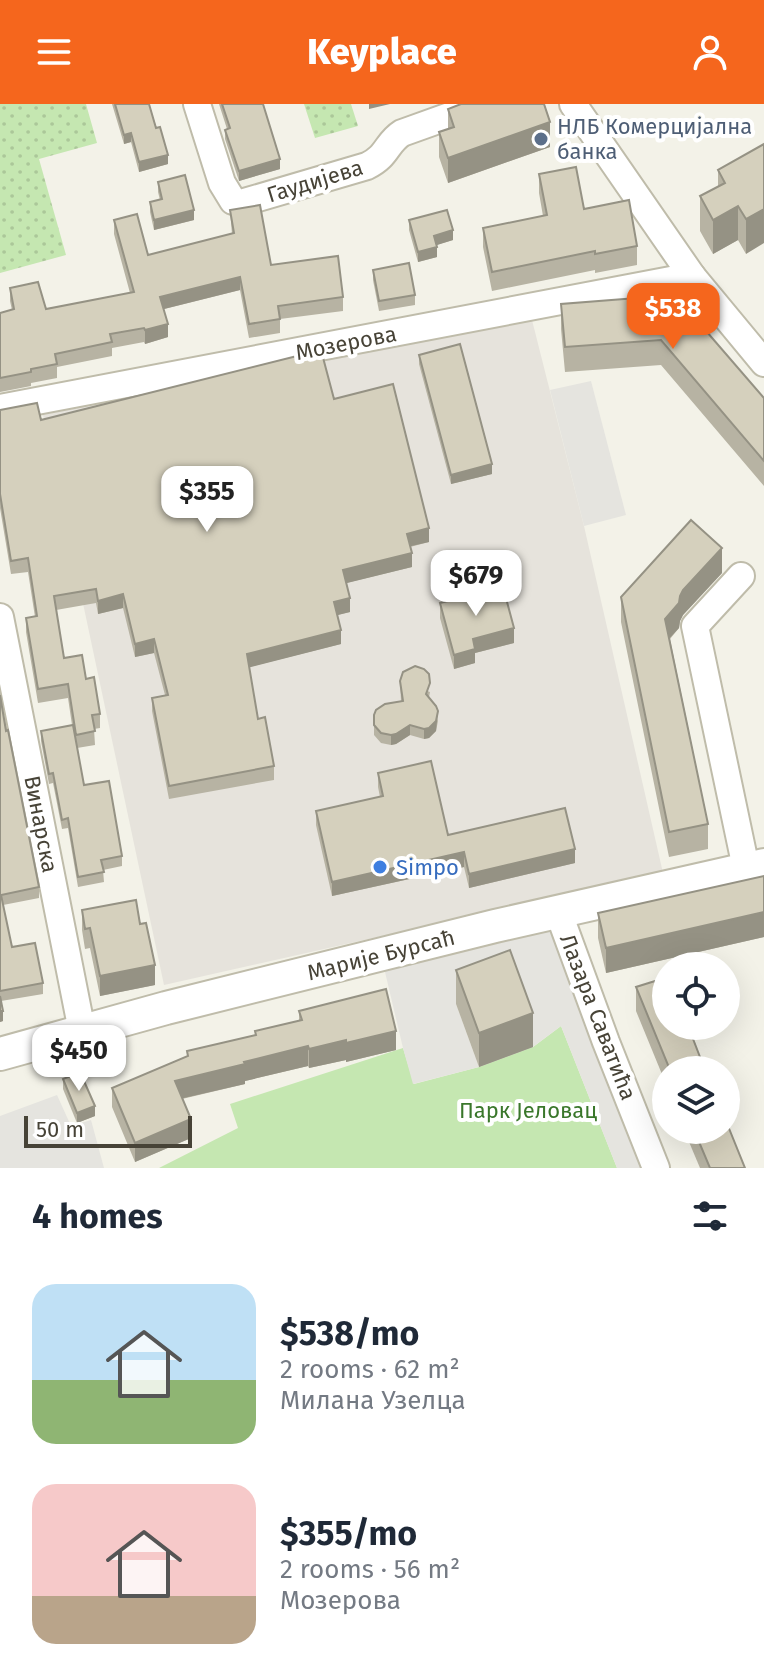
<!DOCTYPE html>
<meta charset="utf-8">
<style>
:root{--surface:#fff;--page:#f6f6f7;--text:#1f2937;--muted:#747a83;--accent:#f5661d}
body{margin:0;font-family:"Fira Sans",sans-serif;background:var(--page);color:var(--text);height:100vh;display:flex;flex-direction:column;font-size:30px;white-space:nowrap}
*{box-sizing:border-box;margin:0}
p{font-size:26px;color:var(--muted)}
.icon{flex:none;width:44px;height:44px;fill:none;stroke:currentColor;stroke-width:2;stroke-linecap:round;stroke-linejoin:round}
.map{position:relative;height:1064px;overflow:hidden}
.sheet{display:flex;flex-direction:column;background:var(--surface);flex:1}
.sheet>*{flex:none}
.controls{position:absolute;left:652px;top:848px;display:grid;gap:16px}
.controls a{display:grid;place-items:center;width:88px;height:88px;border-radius:50%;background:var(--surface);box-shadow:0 8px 32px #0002;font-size:40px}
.scale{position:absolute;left:24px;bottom:20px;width:168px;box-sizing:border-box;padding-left:8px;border:4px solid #474337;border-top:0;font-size:22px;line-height:28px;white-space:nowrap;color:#474337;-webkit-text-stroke:6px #fff;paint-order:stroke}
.price{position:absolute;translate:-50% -68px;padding:0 18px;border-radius:16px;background:#fff;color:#222;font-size:26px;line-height:52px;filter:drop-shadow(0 2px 4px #0008)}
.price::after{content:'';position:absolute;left:50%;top:48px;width:24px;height:18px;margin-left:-12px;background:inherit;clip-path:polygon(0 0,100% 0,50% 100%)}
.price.current{background:var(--accent);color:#fff}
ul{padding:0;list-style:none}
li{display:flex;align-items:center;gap:24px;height:200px;padding:0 32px}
li span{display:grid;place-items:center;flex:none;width:224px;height:160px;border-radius:24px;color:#555}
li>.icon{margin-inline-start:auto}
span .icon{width:96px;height:96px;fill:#fffc;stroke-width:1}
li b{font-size:34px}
h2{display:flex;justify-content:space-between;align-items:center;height:96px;padding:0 32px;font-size:34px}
header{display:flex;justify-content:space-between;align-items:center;height:104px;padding:0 32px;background:var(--accent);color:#fff;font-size:36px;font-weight:800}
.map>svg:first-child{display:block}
</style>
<header><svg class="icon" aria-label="menu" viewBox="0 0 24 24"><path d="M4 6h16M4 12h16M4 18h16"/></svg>Keyplace<svg class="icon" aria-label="person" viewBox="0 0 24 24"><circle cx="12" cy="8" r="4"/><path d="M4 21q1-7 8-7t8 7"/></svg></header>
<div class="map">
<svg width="764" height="1064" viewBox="0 0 764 1064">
<defs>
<pattern id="grass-dots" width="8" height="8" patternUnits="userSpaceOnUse" patternTransform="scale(2)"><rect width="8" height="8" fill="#c5e7b1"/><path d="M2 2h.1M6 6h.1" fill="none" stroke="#abc799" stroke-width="1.8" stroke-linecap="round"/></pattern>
</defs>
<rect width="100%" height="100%" fill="#f3f2e8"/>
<!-- industrial -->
<polygon fill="#e6e3dc" points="531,212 584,422 663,769 164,881 43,311"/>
<!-- grass -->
<g fill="url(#grass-dots)">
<polygon points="0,0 86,0 97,39 39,55 66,151 0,169"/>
<polygon points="304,0 351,0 358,22 315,34"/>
</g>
<!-- park -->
<polygon fill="#c5e7b1" points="561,922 617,1064 159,1064 238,1024 230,1000 403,944 414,980 479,963 533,943"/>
<!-- parking -->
<g fill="#e5e4df">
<polygon points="591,277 626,411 584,422 550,286"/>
<polygon points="558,807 656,1064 617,1064 561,922 533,943 509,880 456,900 479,963 413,980 403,944 381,851"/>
<polygon points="57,991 71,1022 91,1016 104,1064 0,1064 0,1012"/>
</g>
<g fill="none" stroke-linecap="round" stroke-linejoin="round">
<defs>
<g id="minor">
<path d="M197,0L222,79L233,97L241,99L367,62C388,52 386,39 402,29L483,0"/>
<polyline points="573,0 692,172 764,259"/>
<polyline points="0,304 692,172"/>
<polyline points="741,472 695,522 746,764"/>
<polyline points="0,513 82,927"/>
<polyline points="558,807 606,938 656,1064"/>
</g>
<polyline id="tertiary" points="0,950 166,904 495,822 764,761"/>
</defs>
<!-- minor casing -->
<use href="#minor" stroke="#bfbcaa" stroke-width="30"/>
<!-- tertiary casing -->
<use href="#tertiary" stroke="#bfbcaa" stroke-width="36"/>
<!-- minor -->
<use href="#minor" stroke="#fff" stroke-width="26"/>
<!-- tertiary -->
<use href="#tertiary" stroke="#fff" stroke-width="32"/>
</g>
<!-- wall -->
<g fill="#b7b3a3">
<polygon points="112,0 149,0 168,60 139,68 131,38 124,40"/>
<polygon points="219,0 263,0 280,65 239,77 225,35 225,26 227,25"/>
<polygon points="448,5 550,43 448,79 439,53 439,28 448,25"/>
<polygon points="764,40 746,150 738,136 713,150 700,127 700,92 718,83 718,66"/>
<polygon points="539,70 584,105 637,142 637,161 595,169 595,166 492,187 483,143 483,124 543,112 539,89"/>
<polygon points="158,78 194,116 154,126 150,108 150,98 160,96 158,88"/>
<polygon points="230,106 271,161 343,193 343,207 280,215 280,229 249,234 240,186 164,205 168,233 145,240 144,238 112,244 112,252 57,263 57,274 31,279 31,282 0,288 0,209 12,206 10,197 10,184 46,205 130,189 114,130 114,116 148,151 232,130"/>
<polygon points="409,116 453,136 436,141 437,153 418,158 409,126"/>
<polygon points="373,166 415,191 415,201 379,207 373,176"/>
<polygon points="675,191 764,294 764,382 661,261 565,268 561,225 561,200"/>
<polygon points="419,251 492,370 451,380 419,260"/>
<polygon points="334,295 429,438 410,443 412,463 346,479 350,508 337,511 341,540 249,563 258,615 274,662 274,676 169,695 152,607 152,594 165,591 154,549 135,553 123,504 98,510 96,499 56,506 64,554 86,575 100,610 100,624 94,625 95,641 77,644 84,681 122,752 122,762 103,766 104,778 78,783 68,724 62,725 53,679 49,680 41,637 41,627 72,621 68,594 38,599 26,528 26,514 35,513 28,468 11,470 0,404 0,306 41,316"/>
<polygon points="722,469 683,511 680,517 679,524 670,535 708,720 708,745 669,753 621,518 621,493"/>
<polygon points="440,499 514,539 475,549 475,559 454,565 440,514"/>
<polygon points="400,577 430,588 429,593 438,617 436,627 429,634 424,635 410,631 396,640 391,641 381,639 374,631 374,611 401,597"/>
<polygon points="0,591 39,783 39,794 3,801 12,843 43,879 43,890 1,897 3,917 0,918"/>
<polygon points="378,669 448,731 575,759 469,784 464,763 332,792 316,721 316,707 380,693 378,683"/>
<polygon points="764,772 764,833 606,869 598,834 598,809"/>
<polygon points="82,806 140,820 155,881 100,892 90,844 85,845 82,826"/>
<polygon points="456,866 533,943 479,963 456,900"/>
<polygon points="636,883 665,905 705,966 666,966 666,980 636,907"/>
<polygon points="299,907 396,946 346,958 346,956 309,964 308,962 245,977 245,980 182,995 191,1034 135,1058 112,1003 112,984 187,952 187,947 255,931 255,927 299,917"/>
<polygon points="63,975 95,1012 77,1019 63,985"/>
<polygon points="684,1026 726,1026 745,1064 700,1064"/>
</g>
<!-- shaded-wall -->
<g fill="#959284">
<polygon points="369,0 390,0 369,5"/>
<polygon points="550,18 550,43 448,79 448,54"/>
<polygon points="131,29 131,38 124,40 124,31"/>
<polygon points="168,51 168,60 139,68 139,58"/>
<polygon points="280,55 280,65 239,77 239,67"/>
<polygon points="738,102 738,136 713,150 713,116"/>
<polygon points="764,105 764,139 746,150 746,115"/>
<polygon points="194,106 194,116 154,126 154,116"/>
<polygon points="453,126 453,136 434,142 434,132"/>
<polygon points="437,143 437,153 418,158 418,148"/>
<polygon points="240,173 240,186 160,206 160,193"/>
<polygon points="168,220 168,233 145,240 145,226"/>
<polygon points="492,360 492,370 451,380 451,371"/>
<polygon points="429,424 429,438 407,443 407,430"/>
<polygon points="722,444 722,469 683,511 680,517 679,524 665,539 665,515 683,486"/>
<polygon points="412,449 412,463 343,480 343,466"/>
<polygon points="123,490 123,504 98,510 98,497"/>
<polygon points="350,494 350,508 334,512 334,498"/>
<polygon points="514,524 514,539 475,549 475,559 454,565 454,551 473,535"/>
<polygon points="341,526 341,540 247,564 247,550"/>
<polygon points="154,535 154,549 135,553 135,540"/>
<polygon points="438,607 436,627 429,634 424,635 424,625"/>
<polygon points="410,621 410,631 396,640 391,641 391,631"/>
<polygon points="575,745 575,759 469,784 469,770"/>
<polygon points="464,748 464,763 332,792 332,778"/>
<polygon points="764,808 764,833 606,869 606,844"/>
<polygon points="155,861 155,881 100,892 100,872"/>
<polygon points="0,907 3,907 3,917 0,918"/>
<polygon points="533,909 533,943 479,963 479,929"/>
<polygon points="396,927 396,946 346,958 346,939"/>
<polygon points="346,936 346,956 309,964 309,945"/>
<polygon points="308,942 308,962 245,977 245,980 175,996 175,977 244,958"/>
<polygon points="95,1002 95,1012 77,1019 77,1009"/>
<polygon points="191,1015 191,1034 135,1058 135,1039"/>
</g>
<!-- building -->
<g fill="#d5d0bd" stroke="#959284" stroke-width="2">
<polygon points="115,0 149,0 156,24 160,23 168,51 139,58 131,29 124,31"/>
<polygon points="222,0 263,0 280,55 239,67 225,26 230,24"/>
<polygon points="461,0 544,0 550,18 448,54 439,28 454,23 448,5"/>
<polygon points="764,40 764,105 746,115 738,102 713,116 700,92 725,79 718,66"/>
<polygon points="576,63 584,105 629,96 637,142 595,150 595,147 492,168 483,124 547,111 539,70"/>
<polygon points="185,71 194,106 154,116 150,98 162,95 158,78"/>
<polygon points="260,101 271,161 338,152 343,193 278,202 280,215 249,220 240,173 160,193 168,220 145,226 144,224 110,230 112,238 55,250 57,260 31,265 31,268 0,274 0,209 14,205 10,184 38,178 46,205 134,188 114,116 137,110 148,151 234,129 230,106"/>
<polygon points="447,106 453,126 434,132 437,143 418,148 409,116"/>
<polygon points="409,159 415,191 379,197 373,166"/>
<polygon points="675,191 764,294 764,357 661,236 565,243 561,200"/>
<polygon points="460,240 492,360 451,371 419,251"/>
<polygon points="321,246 334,295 393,280 429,424 407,430 412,449 343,466 350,494 334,498 341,526 247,550 258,615 265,613 274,662 169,682 152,594 168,591 154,535 135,540 123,490 98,497 96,485 54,492 64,554 82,551 86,575 94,573 100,610 92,611 95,627 76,631 68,580 38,585 26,514 37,512 28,454 11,457 0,390 0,306 37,299 41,316"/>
<polygon points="691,416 722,444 683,486 680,492 679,499 665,515 708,720 669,728 621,493"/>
<polygon points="503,483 514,524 473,535 475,545 454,551 440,499"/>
<polygon points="415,562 424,565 429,570 430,579 426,590 436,602 438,607 436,617 429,624 424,625 410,621 396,630 391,631 381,629 374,621 374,611 376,606 385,600 403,597 400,577 403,568"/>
<polygon points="0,591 6,627 8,626 39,783 1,791 12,843 35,839 43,879 0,887"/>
<polygon points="73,621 84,681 109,677 122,752 101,756 104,768 78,773 68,714 62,716 53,669 49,670 41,627"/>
<polygon points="431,657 448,731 565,704 575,745 469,770 464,748 332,778 316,707 383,692 378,669"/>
<polygon points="764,772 764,808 606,844 598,809"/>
<polygon points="136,796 140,820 146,819 155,861 100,872 90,824 85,825 82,806"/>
<polygon points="510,846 533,909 479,929 456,866"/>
<polygon points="655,877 665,905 666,904 666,922 688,922 705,966 670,966 636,883"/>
<polygon points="386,885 396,927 346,939 346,936 309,945 308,942 244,958 245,960 175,977 191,1015 135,1039 112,984 188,952 187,947 256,931 255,927 302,916 299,907"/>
<polygon points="0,892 3,907 0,907"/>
<polygon points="80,968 95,1002 77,1009 63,975"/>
<polygon points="726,1017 745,1064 710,1064 694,1026 726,1026"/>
</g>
<!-- markers -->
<circle fill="#5c6f8a" stroke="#fff" stroke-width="3" cx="541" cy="35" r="8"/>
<circle fill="#3f7fe0" stroke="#fff" stroke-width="3" cx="380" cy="763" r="8"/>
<g text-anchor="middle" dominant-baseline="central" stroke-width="8" stroke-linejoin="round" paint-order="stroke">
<!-- service labels -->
<g font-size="22" fill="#4e5e75" stroke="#fff" text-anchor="start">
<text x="557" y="22">НЛБ Комерцијална<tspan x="557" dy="25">банка</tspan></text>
</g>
<!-- street labels -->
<g font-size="22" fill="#474337" stroke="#fff">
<text transform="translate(315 77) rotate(-17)">Гаудијева</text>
<text transform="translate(346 239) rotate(-11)">Мозерова</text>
<text transform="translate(41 720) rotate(79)">Винарска</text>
<text transform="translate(381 851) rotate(-14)">Марије Бурсаћ</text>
<text transform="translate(598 913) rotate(69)">Лазара Саватића</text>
</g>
<!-- shop labels -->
<g font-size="22" fill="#366cbe" stroke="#fff" text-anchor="start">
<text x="396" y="763">Simpo</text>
</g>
<!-- park labels -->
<g font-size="22" fill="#3a772b" stroke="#fff">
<text x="528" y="1006">Парк Јеловац</text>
</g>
</g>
</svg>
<div class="controls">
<a><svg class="icon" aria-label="locate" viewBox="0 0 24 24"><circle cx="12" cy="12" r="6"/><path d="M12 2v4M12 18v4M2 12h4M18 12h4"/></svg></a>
<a><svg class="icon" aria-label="layers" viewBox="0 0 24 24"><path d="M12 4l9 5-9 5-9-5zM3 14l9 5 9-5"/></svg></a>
</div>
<div class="scale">50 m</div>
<b class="price current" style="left:673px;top:247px">$538</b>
<b class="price" style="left:207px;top:430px">$355</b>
<b class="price" style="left:476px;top:514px">$679</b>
<b class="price" style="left:79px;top:989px">$450</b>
</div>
<section class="sheet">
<h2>4 homes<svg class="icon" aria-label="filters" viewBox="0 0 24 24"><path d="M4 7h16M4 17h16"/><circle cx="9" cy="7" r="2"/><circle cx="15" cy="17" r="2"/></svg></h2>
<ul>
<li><span style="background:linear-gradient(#bfe0f5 60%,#8fb573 0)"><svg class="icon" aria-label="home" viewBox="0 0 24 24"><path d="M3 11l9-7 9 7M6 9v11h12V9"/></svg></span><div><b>$538/mo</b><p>2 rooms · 62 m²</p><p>Милана Узелца</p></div></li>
<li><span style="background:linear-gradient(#f6c9c9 70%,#b9a48a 0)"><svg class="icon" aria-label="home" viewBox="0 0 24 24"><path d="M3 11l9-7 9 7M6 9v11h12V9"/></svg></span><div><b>$355/mo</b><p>2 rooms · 56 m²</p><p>Мозерова</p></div></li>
</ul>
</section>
